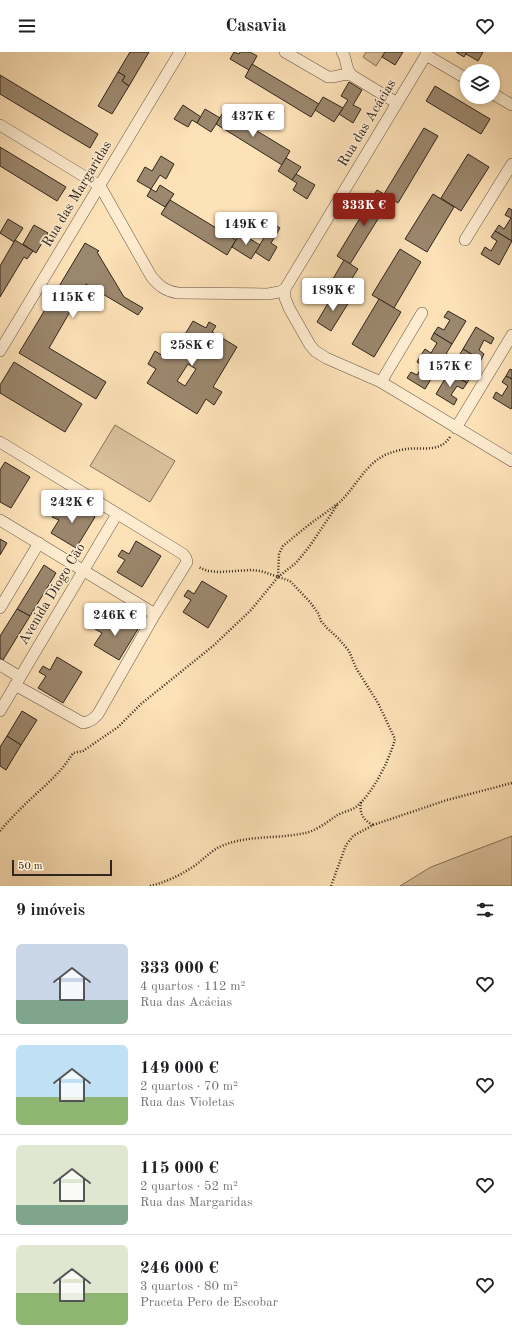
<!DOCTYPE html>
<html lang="pt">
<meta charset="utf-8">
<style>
:root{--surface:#fff;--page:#f2f2f2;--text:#202124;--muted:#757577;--line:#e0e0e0;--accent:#8f2418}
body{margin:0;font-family:"Old Standard TT",serif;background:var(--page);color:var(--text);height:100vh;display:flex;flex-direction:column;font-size:15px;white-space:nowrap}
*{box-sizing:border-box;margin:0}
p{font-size:13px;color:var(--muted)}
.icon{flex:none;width:22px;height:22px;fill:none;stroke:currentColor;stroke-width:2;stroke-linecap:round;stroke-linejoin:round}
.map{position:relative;height:834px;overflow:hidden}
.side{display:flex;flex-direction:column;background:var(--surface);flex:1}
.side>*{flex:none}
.buttons{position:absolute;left:460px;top:12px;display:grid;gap:8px}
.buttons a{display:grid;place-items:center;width:40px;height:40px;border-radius:50%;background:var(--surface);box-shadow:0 2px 6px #0003;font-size:20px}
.scale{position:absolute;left:12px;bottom:10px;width:100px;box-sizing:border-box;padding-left:4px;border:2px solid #30261c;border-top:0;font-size:11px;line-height:14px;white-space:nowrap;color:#30261c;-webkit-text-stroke:3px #feecd0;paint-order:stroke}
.price{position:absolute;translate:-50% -34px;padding:0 9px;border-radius:4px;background:#fff;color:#222;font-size:13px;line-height:26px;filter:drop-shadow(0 1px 2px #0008)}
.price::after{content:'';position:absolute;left:50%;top:24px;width:12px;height:9px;margin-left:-6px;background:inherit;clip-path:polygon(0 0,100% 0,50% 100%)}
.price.on{background:var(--accent);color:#fff}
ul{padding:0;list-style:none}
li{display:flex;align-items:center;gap:12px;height:100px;padding:0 16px}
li+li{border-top:1px solid var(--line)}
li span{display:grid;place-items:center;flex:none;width:112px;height:80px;border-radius:6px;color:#555}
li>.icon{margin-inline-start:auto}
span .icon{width:48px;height:48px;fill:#fffc;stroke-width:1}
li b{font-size:17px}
h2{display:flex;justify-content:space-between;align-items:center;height:48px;padding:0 16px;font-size:17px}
header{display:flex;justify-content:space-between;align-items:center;height:52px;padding:0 16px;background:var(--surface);font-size:18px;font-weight:600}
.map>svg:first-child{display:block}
</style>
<header><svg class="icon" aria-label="menu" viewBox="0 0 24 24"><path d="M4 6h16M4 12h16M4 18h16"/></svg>Casavia<svg class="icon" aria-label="heart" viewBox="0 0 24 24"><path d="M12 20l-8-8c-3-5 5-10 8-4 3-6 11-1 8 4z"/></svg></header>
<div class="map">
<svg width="512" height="834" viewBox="0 0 512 834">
<rect width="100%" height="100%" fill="#fde1b7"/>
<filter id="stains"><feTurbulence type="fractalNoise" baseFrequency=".005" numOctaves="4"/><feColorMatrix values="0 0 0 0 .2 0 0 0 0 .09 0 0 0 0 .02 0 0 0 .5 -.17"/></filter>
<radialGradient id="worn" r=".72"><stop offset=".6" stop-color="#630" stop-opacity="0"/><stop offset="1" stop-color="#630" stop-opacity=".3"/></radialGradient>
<!-- green -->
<g fill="#dac19d" stroke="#85745c">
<polygon points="366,0 385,0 376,14 363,5"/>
<polygon points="115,373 175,409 150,450 90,414"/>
<polygon points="512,784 512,834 400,834 431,815"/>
</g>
<!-- building -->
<g fill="#9b876d" stroke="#30261c" fill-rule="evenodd">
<polygon points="130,0 149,0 129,34 122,29 125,24 118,20"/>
<polygon points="234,0 239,2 240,0 250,0 257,4 249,18 230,7"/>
<polygon points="385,0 403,0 395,13 382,5"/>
<polygon points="456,0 467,0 464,5"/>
<polygon points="467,0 483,0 478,9 466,2"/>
<polygon points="252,12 319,52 311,65 245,25"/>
<polygon points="118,20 125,24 122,29 129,34 112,62 98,54"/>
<polygon points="0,23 98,82 90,96 0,42"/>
<polygon points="349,30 362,38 353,53 361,57 353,71 339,62 348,48 341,44"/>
<polygon points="435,34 490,67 481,82 426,49"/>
<polygon points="323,45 343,56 334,70 315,58"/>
<polygon points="183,53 201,65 197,71 192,68 188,75 174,67"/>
<polygon points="205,57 220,66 211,80 197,71"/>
<polygon points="224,59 290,99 282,113 216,72"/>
<polygon points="424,76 438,84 398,151 384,142"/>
<polygon points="0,95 66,135 57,149 0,114"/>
<polygon points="468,102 489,115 461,159 441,146"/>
<polygon points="161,104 174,112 166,127 160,123 151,137 137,129 145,115 152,119"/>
<polygon points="286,106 301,115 292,128 278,119"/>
<polygon points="296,122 315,133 307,147 293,138 297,131 292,128"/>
<polygon points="160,133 174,142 165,155 147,144 151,137 156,140"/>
<polygon points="377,138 391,146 350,212 337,204"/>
<polygon points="433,142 454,155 427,200 405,187"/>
<polygon points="170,148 236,188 227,203 161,162"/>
<polygon points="509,156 512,158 512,189 495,179 499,173 504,177 511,166 505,163"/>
<polygon points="8,167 23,176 14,190 0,181"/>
<polygon points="266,167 280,176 271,191 277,195 269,209 255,200 264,186 257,181"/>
<polygon points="34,173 48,181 36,201 23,192"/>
<polygon points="495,179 512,189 499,213 481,202 485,195 491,199 497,189 491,185"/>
<polygon points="240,181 260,193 251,207 232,195"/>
<polygon points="15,188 33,199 27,207 24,205 0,245 0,214"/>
<polygon points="85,191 99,199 97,200 124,245 143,256 138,263 86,232 49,296 106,330 96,347 19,301"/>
<polygon points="400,197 421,210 394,256 372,243"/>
<polygon points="344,208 358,217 340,245 327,237"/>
<polygon points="334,241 349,250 331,279 317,270"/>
<polygon points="379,247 401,260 374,305 352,292"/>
<polygon points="448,259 466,269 452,292 434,281 438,275 444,278 450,268 444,265"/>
<path d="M193,269L206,276L209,270L216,274L212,280L237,295L213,335L222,340L214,353L206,347L197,362L147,331L156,317L148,312L155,299L163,304L175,286L181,289ZM188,312L196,317L185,334L177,329Z"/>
<polygon points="476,275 494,286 491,292 484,288 479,298 484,302 481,308 463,297"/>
<polygon points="434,281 452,292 439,314 421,303 425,297 431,301 437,291 431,287"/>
<polygon points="463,297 481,308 477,314 471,311 465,321 471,324 467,331 449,320"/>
<polygon points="421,303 439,314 425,337 407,326 411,320 417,323 423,314 417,310"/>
<polygon points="14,310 82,352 65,380 0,341 0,333"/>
<polygon points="510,317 512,318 512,327 506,324"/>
<polygon points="449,320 467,331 463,337 457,334 451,343 457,347 454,353 436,342"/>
<polygon points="506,324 512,327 512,355 511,357 493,346 496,340 502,344 508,334 502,330"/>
<polygon points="5,410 30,425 11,456 0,450 0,418"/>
<polygon points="70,450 95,465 76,496 51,481 59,468 52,465 56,458 62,462"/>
<polygon points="0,487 7,491 0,503"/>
<polygon points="136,489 161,504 142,535 117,520 125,508 118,504 122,498 129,502"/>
<polygon points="44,513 56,521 30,564 17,557"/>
<polygon points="202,529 227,544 208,576 183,560 191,548 184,544 188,538 194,542"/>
<polygon points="17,557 30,564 3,608 0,606 0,584"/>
<polygon points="113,562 138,577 119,608 94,593 102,581 95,577 99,571 105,575"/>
<polygon points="57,605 82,620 63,651 38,636 46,624 39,620 43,614 50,618"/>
<polygon points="22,659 37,668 21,693 7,684"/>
<polygon points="7,684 21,693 6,718 0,714 0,695"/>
</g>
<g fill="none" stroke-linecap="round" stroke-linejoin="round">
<defs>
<g id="street">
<path d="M285,0L328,25C337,26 341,21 351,23L397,51"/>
<path d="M342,0C348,8 344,14 351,23"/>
<polyline points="426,3 285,237 285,246 289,256 310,293 315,299 326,306 381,330 512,409"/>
<polyline points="426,3 467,27"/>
<polyline points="493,42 512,53"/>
<path d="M0,73L100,134L151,224C159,234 165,239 178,241L268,242L279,240L285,237"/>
<polyline points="465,188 512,112"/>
<polyline points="0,299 180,0"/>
<polyline points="381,330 422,261"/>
<polyline points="456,376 512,283"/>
<path d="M0,390L183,502L186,506L187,510L155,562L98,662C94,667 90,670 83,671L15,633"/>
<polyline points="0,468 155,562"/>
<polyline points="0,556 39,491"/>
<polyline points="0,613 20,625"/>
<polyline points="0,659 117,462"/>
</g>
</defs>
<!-- street casing -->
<use href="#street" stroke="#635543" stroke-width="12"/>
<!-- path -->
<g stroke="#30261c" stroke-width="2.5" stroke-dasharray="1 2" stroke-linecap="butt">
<polyline points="278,525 296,511 309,495 338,452"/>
<path d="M361,750C359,761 363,768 373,773"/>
<path d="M0,779C11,766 23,754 35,743C49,730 63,718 73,701L83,699L118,675L141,652L213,594L251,558L278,525L279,502L283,494C295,484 308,473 321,464C328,459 335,454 341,449C356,434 365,413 385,403C392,400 399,398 406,397C422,395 440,401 450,385"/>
<path d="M150,834C167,830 183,822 197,812C206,805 213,797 224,793C249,783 279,787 305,781C316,779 327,770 336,764C342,760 350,759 356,755C373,741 389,709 395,687L378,651L356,616L349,599L339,587L327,576L321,569L318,561L310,550L290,529L261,519L251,518L219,520L208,519L198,515"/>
<polyline points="331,834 346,793 353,784 373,773 447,748 512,731"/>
</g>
<!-- street -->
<use href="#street" stroke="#feecd0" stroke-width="11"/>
</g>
<g text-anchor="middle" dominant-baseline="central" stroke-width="3.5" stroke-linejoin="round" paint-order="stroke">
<!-- street labels -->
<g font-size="14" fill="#30261c" stroke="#feecd0">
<text transform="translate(367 71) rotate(-59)">Rua das Acácias</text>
<text transform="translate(77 142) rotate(-59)">Rua das Margaridas</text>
<text transform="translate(52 542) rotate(-59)">Avenida Diogo Cão</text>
</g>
</g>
<rect width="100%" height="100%" filter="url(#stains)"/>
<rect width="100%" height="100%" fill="url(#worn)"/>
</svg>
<div class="buttons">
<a><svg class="icon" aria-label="layers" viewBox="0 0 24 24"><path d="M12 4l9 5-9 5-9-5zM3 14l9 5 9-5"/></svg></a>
</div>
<div class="scale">50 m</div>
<b class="price" style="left:253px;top:86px">437K €</b>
<b class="price on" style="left:364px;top:175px">333K €</b>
<b class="price" style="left:246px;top:194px">149K €</b>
<b class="price" style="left:333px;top:260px">189K €</b>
<b class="price" style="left:73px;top:267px">115K €</b>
<b class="price" style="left:192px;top:315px">258K €</b>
<b class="price" style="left:450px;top:336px">157K €</b>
<b class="price" style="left:72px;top:472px">242K €</b>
<b class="price" style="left:115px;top:585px">246K €</b>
</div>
<section class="side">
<h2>9 imóveis<svg class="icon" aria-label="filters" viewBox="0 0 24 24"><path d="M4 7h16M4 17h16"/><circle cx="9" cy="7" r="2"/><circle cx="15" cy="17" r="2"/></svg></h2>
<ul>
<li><span style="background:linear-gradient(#c9d6e8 70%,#7fa58c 0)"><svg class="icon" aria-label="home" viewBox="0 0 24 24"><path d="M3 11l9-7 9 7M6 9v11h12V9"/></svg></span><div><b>333 000 €</b><p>4 quartos · 112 m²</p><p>Rua das Acácias</p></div><svg class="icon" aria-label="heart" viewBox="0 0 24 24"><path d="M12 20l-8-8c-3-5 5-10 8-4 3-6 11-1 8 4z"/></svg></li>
<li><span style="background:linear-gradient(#bfe0f5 65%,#8fb573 0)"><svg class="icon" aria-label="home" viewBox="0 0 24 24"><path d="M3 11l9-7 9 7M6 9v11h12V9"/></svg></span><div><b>149 000 €</b><p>2 quartos · 70 m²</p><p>Rua das Violetas</p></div><svg class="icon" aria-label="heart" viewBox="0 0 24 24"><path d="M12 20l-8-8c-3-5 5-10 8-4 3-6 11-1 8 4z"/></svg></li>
<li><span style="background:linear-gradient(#dfe7d0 75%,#7fa58c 0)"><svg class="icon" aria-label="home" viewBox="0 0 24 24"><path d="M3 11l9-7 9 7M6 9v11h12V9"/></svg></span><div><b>115 000 €</b><p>2 quartos · 52 m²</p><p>Rua das Margaridas</p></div><svg class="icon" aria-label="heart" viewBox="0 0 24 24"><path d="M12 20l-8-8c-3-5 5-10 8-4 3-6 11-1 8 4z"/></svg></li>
<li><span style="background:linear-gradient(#dfe7d0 60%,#8fb573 0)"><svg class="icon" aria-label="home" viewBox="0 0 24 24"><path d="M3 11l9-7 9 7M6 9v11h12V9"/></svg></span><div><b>246 000 €</b><p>3 quartos · 80 m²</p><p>Praceta Pero de Escobar</p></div><svg class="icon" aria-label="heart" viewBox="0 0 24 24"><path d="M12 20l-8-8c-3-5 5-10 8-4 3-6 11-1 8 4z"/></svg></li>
</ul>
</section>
